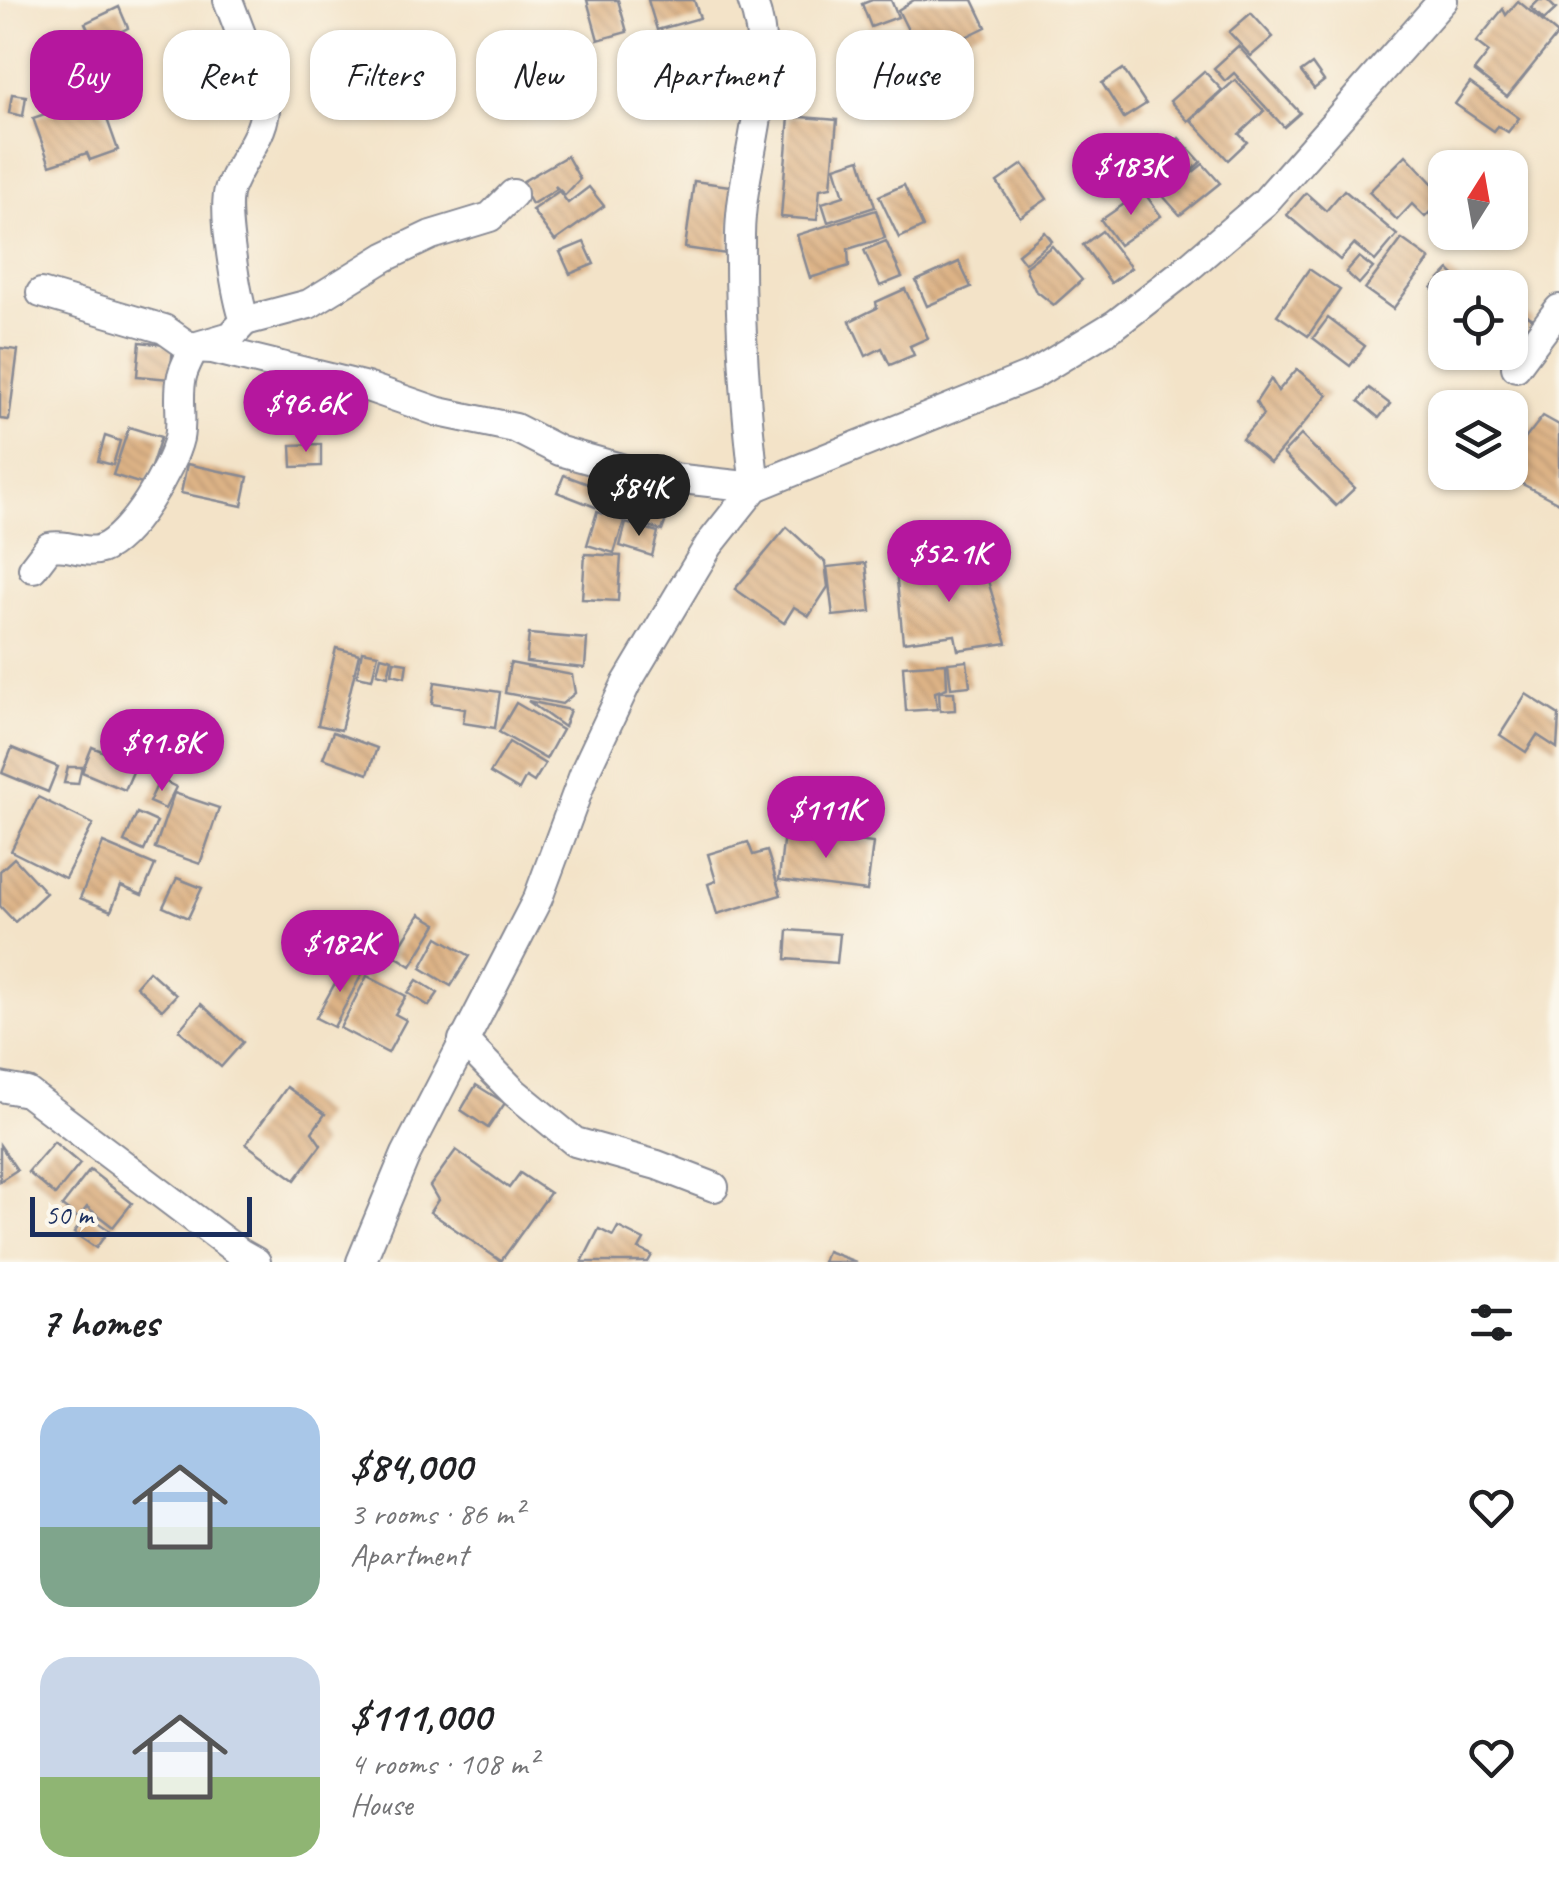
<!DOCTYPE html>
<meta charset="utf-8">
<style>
:root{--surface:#fff;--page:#f6f6f6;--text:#202124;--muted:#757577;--accent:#b5179e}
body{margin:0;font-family:Caveat,sans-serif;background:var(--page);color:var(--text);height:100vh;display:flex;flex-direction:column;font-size:38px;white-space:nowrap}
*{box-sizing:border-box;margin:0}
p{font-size:32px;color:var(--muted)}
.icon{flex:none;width:55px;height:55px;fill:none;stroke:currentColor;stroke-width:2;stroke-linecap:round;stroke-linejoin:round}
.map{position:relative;height:1262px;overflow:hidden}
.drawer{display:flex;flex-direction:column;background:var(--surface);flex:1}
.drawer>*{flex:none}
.top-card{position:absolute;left:30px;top:30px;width:1000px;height:90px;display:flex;gap:20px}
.needle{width:65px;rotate:11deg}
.buttons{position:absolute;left:1428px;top:150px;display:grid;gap:20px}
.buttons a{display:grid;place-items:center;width:100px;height:100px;border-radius:20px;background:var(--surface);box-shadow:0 2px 8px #0004;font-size:50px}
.scale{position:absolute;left:30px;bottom:25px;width:222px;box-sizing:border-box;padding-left:10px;border:5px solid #1b2f5e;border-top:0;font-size:28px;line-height:35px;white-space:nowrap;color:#1b2f5e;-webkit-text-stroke:8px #fbf7ec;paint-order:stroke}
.price{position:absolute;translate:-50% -85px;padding:0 22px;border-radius:35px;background:var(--accent);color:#fff;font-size:32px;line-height:65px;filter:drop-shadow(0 2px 5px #0008)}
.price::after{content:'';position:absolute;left:50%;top:60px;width:30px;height:22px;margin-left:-15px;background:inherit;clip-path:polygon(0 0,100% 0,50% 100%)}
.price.on{background:#222;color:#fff}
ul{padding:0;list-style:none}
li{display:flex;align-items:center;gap:30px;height:250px;padding:0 40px}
li span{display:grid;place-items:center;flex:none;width:280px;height:200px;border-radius:30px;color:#555}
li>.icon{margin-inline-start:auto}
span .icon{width:120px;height:120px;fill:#fffc;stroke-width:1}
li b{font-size:42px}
h2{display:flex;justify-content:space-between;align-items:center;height:120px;padding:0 40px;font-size:42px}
.chip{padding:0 35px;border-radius:30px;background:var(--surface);box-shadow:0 2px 8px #0004;font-size:35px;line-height:90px}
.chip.on{background:var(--accent);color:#fff}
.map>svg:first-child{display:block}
</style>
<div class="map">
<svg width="1559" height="1262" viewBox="0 0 1559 1262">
<defs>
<pattern id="building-back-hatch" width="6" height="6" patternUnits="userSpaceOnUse" patternTransform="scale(2.5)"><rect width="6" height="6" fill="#ddb386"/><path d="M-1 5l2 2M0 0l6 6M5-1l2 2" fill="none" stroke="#bd9a76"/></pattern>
</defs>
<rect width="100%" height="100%" fill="#fbf7ec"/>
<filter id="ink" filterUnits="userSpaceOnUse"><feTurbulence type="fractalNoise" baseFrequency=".01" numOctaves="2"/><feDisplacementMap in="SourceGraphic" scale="20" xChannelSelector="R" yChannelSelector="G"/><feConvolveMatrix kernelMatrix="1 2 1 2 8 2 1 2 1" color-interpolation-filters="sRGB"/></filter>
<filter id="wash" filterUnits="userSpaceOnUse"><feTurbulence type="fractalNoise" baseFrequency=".0048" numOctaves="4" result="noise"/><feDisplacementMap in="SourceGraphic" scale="40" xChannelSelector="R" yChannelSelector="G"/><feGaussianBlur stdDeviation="2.25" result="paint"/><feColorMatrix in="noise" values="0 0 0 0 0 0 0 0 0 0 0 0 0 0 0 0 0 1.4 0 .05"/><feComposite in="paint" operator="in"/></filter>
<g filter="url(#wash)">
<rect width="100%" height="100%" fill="#f3e3c8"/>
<g id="blocks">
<!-- building -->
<g fill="url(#building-back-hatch)">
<polygon points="587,0 618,0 627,32 598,40"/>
<polygon points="648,0 694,0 700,18 657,30"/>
<polygon points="872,0 891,0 898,17 871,27 862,4"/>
<polygon points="914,0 973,0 986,27 922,58 898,10"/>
<polygon points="1539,0 1547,0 1556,9 1544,20 1531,8"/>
<polygon points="1518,1 1558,34 1507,97 1474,71 1489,52 1476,42 1503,9 1506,15"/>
<polygon points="119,7 128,28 95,44 85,23"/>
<polygon points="1251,13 1273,37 1251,56 1229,32"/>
<polygon points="1238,46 1300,113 1284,127 1234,73 1225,81 1214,68"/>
<polygon points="1312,64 1324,81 1314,89 1301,72"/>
<polygon points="1123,69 1146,104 1124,118 1102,83"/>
<polygon points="1204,71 1222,90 1188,121 1170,101"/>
<polygon points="733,74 744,101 728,107 718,79"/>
<polygon points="1235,80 1264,111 1239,134 1247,142 1228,160 1191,120"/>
<polygon points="713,83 726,111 706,120 693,92"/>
<polygon points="1470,83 1519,118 1508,132 1498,126 1494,131 1455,104"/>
<polygon points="12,94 26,96 23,116 9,113"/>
<polygon points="101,102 118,150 90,160 87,153 50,165 33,118 71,105 74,112"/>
<polygon points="789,116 837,120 831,187 820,189 817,220 781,217"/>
<polygon points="1179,138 1201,162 1184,177 1162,154"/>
<polygon points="1406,155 1445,197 1425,217 1412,204 1397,220 1369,192"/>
<polygon points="567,156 580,179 565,195 555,186 557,189 532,204 520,183"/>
<polygon points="1156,156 1172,174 1148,194 1132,175"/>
<polygon points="860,159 875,207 828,222 822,203 844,196 835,167"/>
<polygon points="1023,164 1047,199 1020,217 997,182"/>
<polygon points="1203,164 1220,183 1180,215 1163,196"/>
<polygon points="694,181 737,187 727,254 685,248"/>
<polygon points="904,185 923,227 899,238 879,196"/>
<polygon points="589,187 604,206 555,241 532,210 559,191 568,203"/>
<polygon points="1344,190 1397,235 1375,261 1354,244 1340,260 1287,215 1306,193 1326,211"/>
<polygon points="1143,191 1161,216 1119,245 1101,220"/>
<polygon points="876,210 885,238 848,249 849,266 810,278 797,235"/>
<polygon points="1102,231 1131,268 1111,283 1083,245"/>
<polygon points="1045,232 1052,241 1025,263 1018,254"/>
<polygon points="1402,239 1430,259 1393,309 1365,289"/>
<polygon points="886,241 902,277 880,286 864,250"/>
<polygon points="584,242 594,264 570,274 560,252"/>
<polygon points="1052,246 1082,280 1054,305 1035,290 1025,267"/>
<polygon points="1359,257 1373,268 1359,284 1346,272"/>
<polygon points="959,262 971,287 927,306 916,281"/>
<polygon points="1309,269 1340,290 1308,336 1277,315"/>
<polygon points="1449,270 1459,280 1452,288 1445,288 1442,298 1432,288"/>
<polygon points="905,289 928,338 910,346 914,355 890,365 882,348 866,356 850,321 877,308 876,302"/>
<polygon points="1510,305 1533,319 1516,346 1510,342"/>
<polygon points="1328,318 1365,346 1350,366 1313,338"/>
<polygon points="140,342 173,346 170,379 137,376"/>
<polygon points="0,348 18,350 9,420 0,419"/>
<polygon points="1297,369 1328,395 1270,463 1242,439 1263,415 1256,402 1271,379 1278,391"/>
<polygon points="1369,388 1390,404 1379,418 1359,401"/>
<polygon points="1543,416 1559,425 1559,503 1511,478 1517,469 1510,463 1510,458"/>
<polygon points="129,427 161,437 145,485 113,475"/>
<polygon points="1301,435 1355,488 1336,506 1283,454"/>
<polygon points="105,436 120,441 113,465 98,461"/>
<polygon points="321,444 321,466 292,467 291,445"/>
<polygon points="187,464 248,477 242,506 181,493"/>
<polygon points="564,475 604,490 598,508 557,492"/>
<polygon points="608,491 668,514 662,531 602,509"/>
<polygon points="597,512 624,521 614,553 587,545"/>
<polygon points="626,523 658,532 652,556 620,546"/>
<polygon points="787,527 825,562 828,587 809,616 794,607 784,623 735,589"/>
<polygon points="585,554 621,556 618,601 582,599"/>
<polygon points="957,557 968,575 984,568 1007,643 958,650 955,635 903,642 896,570 919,569 925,575 928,562"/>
<polygon points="866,563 871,612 833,616 827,567"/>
<polygon points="529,634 587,639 585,668 526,662"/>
<polygon points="336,648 359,654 341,730 318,725"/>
<polygon points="362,651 378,654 372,679 357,676"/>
<polygon points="381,656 392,659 388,676 377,673"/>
<polygon points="394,661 407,663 405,677 392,674"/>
<polygon points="967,661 970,686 951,688 948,663"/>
<polygon points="510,663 572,675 575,693 562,704 505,693"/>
<polygon points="946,663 947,688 935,692 937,709 906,711 903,666"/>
<polygon points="435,682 500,692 495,728 463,723 465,709 432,704"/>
<polygon points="939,692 954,692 955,710 940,711"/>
<polygon points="1526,694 1559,715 1557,748 1537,735 1526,752 1500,735"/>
<polygon points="528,701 570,710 564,727"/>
<polygon points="516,703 562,730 546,759 499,732"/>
<polygon points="333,732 377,748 368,774 323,758"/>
<polygon points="509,742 545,764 534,782 526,777 519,790 490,773"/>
<polygon points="92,747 136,765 125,790 82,772"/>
<polygon points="12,748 58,767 48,792 2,773"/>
<polygon points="68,767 82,767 78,784 64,783"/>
<polygon points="160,779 176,787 165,809 149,802"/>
<polygon points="174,793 219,808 200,864 155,848"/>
<polygon points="38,797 93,824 65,878 11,851"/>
<polygon points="137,813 157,822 144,851 124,842"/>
<polygon points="784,832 873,843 867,891 779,880"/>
<polygon points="748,842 753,855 767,851 781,895 717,914 708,884 716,881 708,854"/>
<polygon points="103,843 155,865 142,895 121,886 111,911 80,898"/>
<polygon points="14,858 46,893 15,922 0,906 0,871"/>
<polygon points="177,878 202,888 188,918 163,907"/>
<polygon points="420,914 437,924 411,966 394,955"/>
<polygon points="788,930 840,934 837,963 786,959"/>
<polygon points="438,937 470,956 451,986 421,968"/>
<polygon points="346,963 363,972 334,1027 316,1018"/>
<polygon points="149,971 176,995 162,1010 136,986"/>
<polygon points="367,976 406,996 395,1014 406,1020 388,1053 340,1028"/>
<polygon points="417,980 438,993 429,1006 408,993"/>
<polygon points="201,1004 243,1042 221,1067 179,1030"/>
<polygon points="476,1085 505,1103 488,1128 461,1110"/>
<polygon points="287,1087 325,1114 312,1132 321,1145 295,1180 246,1144"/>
<polygon points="54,1142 80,1164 55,1195 28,1172"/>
<polygon points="0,1145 17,1170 0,1181"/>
<polygon points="456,1150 509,1188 520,1173 550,1193 501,1261 430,1212 438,1200 430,1186"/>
<polygon points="90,1170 132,1203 113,1227 87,1207 78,1218 62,1206"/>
<polygon points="87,1215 109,1230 96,1248 74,1233"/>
<polygon points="618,1227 644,1240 639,1249 652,1255 648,1262 582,1262 599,1229 613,1236"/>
<polygon points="827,1251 856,1262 823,1262"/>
</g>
</g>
</g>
<g filter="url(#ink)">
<use href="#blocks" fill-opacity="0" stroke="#878993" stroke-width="2.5"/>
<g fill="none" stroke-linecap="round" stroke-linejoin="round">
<defs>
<g id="street">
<path d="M41,293L164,329L191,348L212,349L367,387L439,412L515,428L560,451L645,475L755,487C745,403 739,319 740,235C741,158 781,75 752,0"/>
<polyline points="245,321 309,304 385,257 431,235 490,217 513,194"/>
<path d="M197,346L231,336L245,321C237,300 222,211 229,190C240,158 269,133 265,97L228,0"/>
<polyline points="1516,367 1559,309"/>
<path d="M33,568L49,547C67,543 85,555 101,549C130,539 172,468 179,438C183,418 177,396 182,376C184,367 190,357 194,348"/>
<polyline points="463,1040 514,1092 575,1142 657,1165 714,1187"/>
<polyline points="0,1087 27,1092 240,1253 256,1262"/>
<polyline points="361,1262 406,1154 538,898 586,769 626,684 709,545 755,487 1032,375 1116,324 1183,272 1265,202 1443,0"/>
</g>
</defs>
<!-- street casing -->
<use href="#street" stroke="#878993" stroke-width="32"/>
<!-- street -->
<use href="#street" stroke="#fff" stroke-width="28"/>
</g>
</g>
</svg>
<div class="buttons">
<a><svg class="needle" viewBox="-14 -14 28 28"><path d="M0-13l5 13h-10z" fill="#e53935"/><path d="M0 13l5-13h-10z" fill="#757577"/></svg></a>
<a><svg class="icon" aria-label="locate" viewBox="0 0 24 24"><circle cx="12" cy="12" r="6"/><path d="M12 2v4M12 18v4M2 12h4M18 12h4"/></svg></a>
<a><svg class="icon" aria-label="layers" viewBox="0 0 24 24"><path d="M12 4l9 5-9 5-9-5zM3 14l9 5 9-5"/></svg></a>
</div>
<div class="scale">50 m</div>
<b class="price" style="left:1131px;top:218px">$183K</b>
<b class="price" style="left:306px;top:455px">$96.6K</b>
<b class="price on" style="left:639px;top:539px">$84K</b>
<b class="price" style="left:949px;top:605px">$52.1K</b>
<b class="price" style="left:162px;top:794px">$91.8K</b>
<b class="price" style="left:826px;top:861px">$111K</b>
<b class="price" style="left:340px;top:995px">$182K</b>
<div class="top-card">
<a class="chip on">Buy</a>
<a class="chip">Rent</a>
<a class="chip">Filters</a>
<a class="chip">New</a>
<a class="chip">Apartment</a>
<a class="chip">House</a>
</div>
</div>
<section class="drawer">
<h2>7 homes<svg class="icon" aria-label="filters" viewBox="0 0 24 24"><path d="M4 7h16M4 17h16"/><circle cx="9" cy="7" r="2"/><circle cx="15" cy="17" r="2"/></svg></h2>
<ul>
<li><span style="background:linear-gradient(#a9c7e8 60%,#7fa58c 0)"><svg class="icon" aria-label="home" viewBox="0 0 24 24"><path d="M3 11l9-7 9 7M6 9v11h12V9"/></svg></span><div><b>$84,000</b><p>3 rooms · 86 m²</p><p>Apartment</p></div><svg class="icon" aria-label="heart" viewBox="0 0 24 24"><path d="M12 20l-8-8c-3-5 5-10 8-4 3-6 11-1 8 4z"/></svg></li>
<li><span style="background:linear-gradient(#c9d6e8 60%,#8fb573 0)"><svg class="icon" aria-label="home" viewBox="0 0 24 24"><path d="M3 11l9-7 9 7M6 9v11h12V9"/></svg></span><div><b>$111,000</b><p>4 rooms · 108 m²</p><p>House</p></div><svg class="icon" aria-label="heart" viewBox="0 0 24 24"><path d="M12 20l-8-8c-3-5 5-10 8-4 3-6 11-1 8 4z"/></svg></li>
</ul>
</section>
